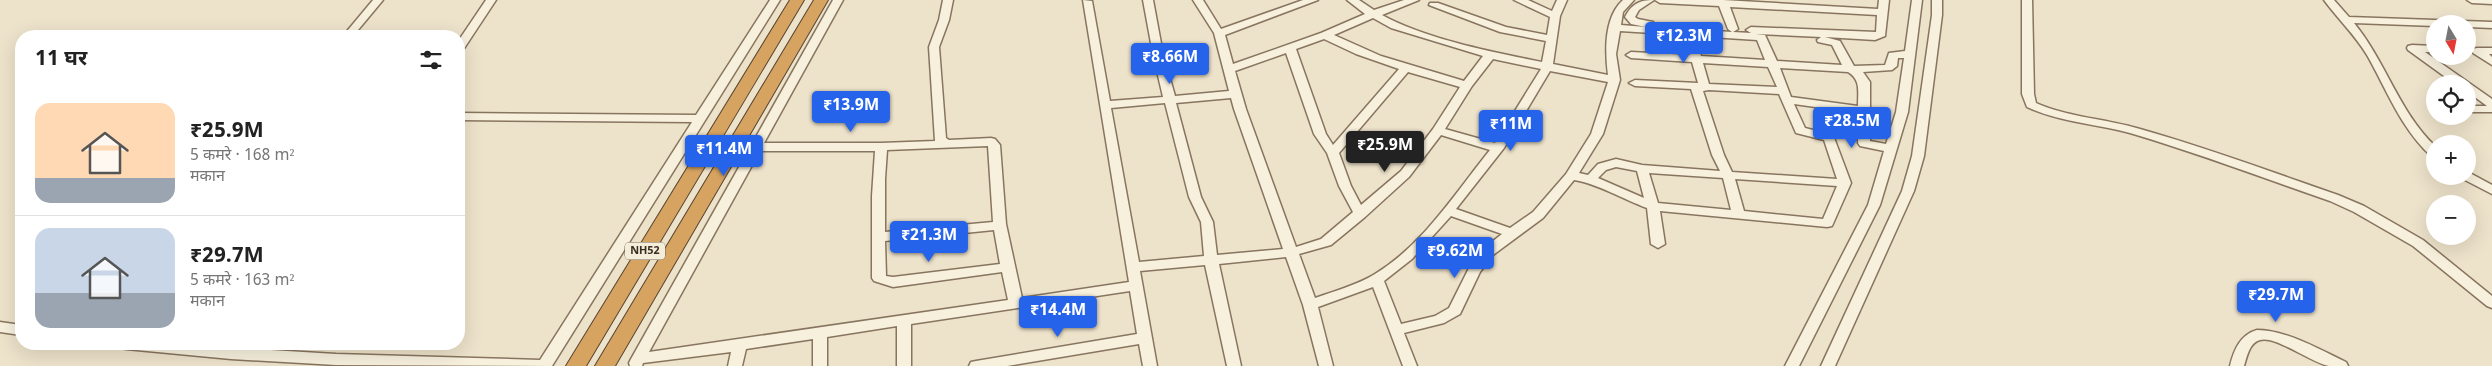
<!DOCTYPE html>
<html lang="hi">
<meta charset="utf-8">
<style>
:root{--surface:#fff;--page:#f6f6f6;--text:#222;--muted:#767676;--line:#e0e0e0;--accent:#2563eb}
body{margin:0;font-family:Georgia,"Noto Sans Devanagari",serif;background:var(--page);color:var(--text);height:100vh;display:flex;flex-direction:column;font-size:19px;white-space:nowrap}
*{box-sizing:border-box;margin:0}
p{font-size:16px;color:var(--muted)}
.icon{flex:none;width:28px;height:28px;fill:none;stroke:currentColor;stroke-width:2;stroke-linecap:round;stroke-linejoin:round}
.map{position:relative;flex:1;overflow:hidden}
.sheet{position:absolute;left:15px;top:30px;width:450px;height:320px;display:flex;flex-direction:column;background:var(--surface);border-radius:20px;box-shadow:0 5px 20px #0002}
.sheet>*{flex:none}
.needle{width:32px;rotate:170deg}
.fabs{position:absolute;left:2426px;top:15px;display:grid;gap:10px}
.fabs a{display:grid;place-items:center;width:50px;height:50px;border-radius:50%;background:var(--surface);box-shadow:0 5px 20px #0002;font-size:25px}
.price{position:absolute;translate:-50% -42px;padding:0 11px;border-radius:5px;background:var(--accent);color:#fff;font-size:16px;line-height:32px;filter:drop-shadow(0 1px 2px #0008)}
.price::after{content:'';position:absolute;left:50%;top:30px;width:15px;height:11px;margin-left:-8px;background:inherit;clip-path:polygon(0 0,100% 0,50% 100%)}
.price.selected{background:#222;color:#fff}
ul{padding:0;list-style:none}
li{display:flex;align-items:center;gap:15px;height:125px;padding:0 20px}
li+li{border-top:1px solid var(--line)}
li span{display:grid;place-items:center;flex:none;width:140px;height:100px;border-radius:15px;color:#555}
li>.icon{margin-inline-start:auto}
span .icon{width:60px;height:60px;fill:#fffc;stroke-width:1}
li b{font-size:21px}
h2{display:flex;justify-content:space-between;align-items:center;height:60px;padding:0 20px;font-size:21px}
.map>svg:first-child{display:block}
</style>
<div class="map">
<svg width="2492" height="366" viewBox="0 0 2492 366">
<rect width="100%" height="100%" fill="#ede2ca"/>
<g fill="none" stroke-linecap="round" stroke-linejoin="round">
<defs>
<g id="minor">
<polygon points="373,0 383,0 353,36 343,36"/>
<polygon points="486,0 496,0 463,50 459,51 459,40"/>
<polygon points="770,0 780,0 552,366 336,365 231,359 126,349 121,348 119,344 173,344 336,354 540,360 692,122 459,120 459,113 696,115"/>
<path d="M833,0H843L764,143H881L935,141L929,47L939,20L943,0H953L949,20L939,47L946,138L949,140L991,138L995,139L1000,145L1006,224L1022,298L1129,282L1083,0L1092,1L1110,101L1163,97L1153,54L1143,0H1153L1163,54L1175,96L1229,91L1214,33L1193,0H1203L1221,29L1303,0H1318L1225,35L1233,64L1321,33L1365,14L1347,0H1359L1374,10L1404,0H1419L1382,15C1426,39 1492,52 1542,62L1546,41L1500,32L1429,5L1430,3H1438L1506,27L1547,35L1550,17L1514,0H1528L1552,11L1557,0H1567L1560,16L1553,64L1608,75C1605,52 1604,17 1623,0H1634L1623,12L1621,25L1646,27L1631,24L1625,17C1632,4 1639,0 1654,0L1639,10L1635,17L1638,19L1653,22L1654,24L1650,27L1732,32L1728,29L1719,6L1660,3L1655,0H1723L1878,9L1879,0H1889L1885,36L1875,40L1825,37L1840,41L1854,66L1885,65L1889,53L1905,51L1912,0H1922L1908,112L1880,205L1799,366H1785L1868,205L1884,151L1860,146L1858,143V113L1794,104L1805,128L1833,135L1851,183L1832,226L1827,227L1660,211L1665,244L1658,248L1651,244L1647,208C1625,200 1596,183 1574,180L1543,218L1493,255L1480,272L1460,314L1444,323L1404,333L1417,366H1403L1373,287L1318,307L1333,366H1319L1303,305L1286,257L1219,264L1241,366H1227L1205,265L1140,271L1157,366H1143L1139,344L1007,366H969L971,362L976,361L1137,334L1130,291L911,324V366H897V326L827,337V366H813V339L746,349L742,366H728L731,352L643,363L642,366H630L629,363L631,359ZM1730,7L1877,15L1876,32L1751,27L1746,30L1751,33L1733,32L1738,29ZM1373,18L1391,28L1483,56L1464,81L1381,56L1334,35ZM1620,31L1684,35L1690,55L1631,52L1626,55L1631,58L1692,62L1698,83L1635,80L1629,83L1635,86L1691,89L1712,155L1720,171L1642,165L1616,159L1598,164L1588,175L1579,173L1603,134L1620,80L1616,54ZM1756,34L1821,37L1817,40L1818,42L1832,45L1842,65L1777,61L1765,35ZM1695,36L1757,40L1765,60L1701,56ZM1324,39L1356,54L1399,69L1333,145L1326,134L1296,49ZM1286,53L1314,134L1327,153L1339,186L1353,212L1321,239L1296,247L1246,109L1235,71ZM1898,58H1904L1896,112L1886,144L1870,141V82L1863,72L1892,70L1897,66ZM1493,59L1541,69L1495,143L1445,129L1472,86ZM1703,63L1768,67L1777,87L1709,84ZM1780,68L1848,72C1861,80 1858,91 1858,106L1791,97ZM1550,71L1608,82L1591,134L1566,174L1533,212L1510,228L1456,209L1504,148ZM1408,72L1460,87L1433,129L1401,171L1361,205L1351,186L1339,153ZM1709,90L1779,94L1796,133L1824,140L1837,179L1732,172L1724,155L1703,91ZM1231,98L1234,109L1283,249L1217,255L1213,222L1201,197L1176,103ZM1165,103L1189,197L1201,222L1204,256L1139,262L1111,108ZM1441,135L1490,150C1456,192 1423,245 1375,274C1357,285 1335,291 1315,298L1299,254L1331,245L1365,217L1409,177ZM988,146L993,222L885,232V179L887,150ZM760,151H875L872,196V278L874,281L893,287L1002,272L1008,300L649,352ZM1616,167L1637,171L1644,198L1598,178L1606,170ZM1649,173L1723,178L1731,210L1658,203ZM1735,179L1837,186L1823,219L1744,211ZM1451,216L1502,234L1483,249L1469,268L1449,308L1435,316L1401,324L1384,281L1412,259ZM994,230L1000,264L893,277L886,276L885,241Z"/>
<polygon points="1932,0 1942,0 1942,15 1924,156 1914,191 1835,366 1821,366 1902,191 1912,156 1932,15"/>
<path d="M2022,0H2032L2034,94L2036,103C2067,117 2107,119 2140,129C2207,148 2272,172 2338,195L2364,206L2423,240L2492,296V308L2487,306L2413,246L2354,212L2330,201C2263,178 2198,153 2130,133C2097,124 2059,122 2027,107L2022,94Z"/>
<path d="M2324,0H2334L2349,17L2492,22V28L2468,27V24H2435V26L2354,23C2386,62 2399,112 2435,146V157L2431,156C2400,127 2387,90 2367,55C2355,35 2338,19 2324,0Z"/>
<polygon points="2467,0 2492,0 2492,4 2472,3"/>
<polygon points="2412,45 2435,46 2435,52 2425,52 2492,99 2492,112 2468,112 2468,106 2487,106 2468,92 2468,84 2455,84 2408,50 2407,48 2408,46"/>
<polygon points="2477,48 2492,48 2492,54 2489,54 2492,57 2492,65 2473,53 2472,51 2473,49"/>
<polygon points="2468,172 2492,185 2492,194 2463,179 2461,176 2468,176"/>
<polygon points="0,322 21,325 21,335 0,332"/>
<path d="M2257,330C2287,330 2320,350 2346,362L2348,366C2342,366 2335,366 2329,366C2312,363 2275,335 2260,340C2249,343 2247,357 2244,366H2230C2234,350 2240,335 2257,330Z"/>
</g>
<g id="highway">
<polygon points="790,0 804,0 586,366 566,366"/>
<polygon points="814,0 828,0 615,366 595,366"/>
</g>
</defs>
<!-- minor casing -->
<use href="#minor" stroke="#88755f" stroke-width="3"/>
<!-- highway casing -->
<use href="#highway" stroke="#574432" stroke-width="2"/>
<!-- minor -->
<use href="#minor" fill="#f7f0dd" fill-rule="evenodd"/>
<!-- highway -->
<use href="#highway" fill="#d6a360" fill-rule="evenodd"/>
</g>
<g text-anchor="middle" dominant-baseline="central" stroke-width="4" stroke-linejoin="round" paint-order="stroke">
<!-- shield labels -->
<rect fill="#f4edd9" stroke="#726758" stroke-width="1" x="625" y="242.5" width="40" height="17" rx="4"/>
<g font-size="11" font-weight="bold" fill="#3a2d21">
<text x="645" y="251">NH52</text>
</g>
</g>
</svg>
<div class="fabs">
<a><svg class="needle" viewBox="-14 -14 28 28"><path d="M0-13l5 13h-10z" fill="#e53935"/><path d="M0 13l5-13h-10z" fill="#767676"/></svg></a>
<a><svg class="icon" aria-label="locate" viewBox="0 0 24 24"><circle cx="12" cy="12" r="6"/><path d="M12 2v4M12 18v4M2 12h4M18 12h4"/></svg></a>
<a>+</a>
<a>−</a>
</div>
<b class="price" style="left:1684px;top:64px">₹12.3M</b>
<b class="price" style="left:1170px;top:85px">₹8.66M</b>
<b class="price" style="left:851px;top:133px">₹13.9M</b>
<b class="price" style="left:1852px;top:149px">₹28.5M</b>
<b class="price" style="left:1511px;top:152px">₹11M</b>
<b class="price selected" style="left:1385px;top:173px">₹25.9M</b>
<b class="price" style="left:724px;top:177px">₹11.4M</b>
<b class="price" style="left:929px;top:263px">₹21.3M</b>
<b class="price" style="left:1455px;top:279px">₹9.62M</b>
<b class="price" style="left:2276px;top:323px">₹29.7M</b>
<b class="price" style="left:1058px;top:338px">₹14.4M</b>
<section class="sheet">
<h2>11 घर<svg class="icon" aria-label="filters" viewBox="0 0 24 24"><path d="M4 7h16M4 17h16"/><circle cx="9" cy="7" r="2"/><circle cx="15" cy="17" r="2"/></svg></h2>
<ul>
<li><span style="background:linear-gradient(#ffd9b3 75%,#9aa5b1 0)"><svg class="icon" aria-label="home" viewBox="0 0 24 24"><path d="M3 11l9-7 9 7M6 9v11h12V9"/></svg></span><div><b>₹25.9M</b><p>5 कमरे · 168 m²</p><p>मकान</p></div></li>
<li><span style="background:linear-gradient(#c9d6e8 65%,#9aa5b1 0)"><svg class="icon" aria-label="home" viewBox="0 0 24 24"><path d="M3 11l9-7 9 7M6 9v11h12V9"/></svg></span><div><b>₹29.7M</b><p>5 कमरे · 163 m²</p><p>मकान</p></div></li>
</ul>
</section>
</div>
